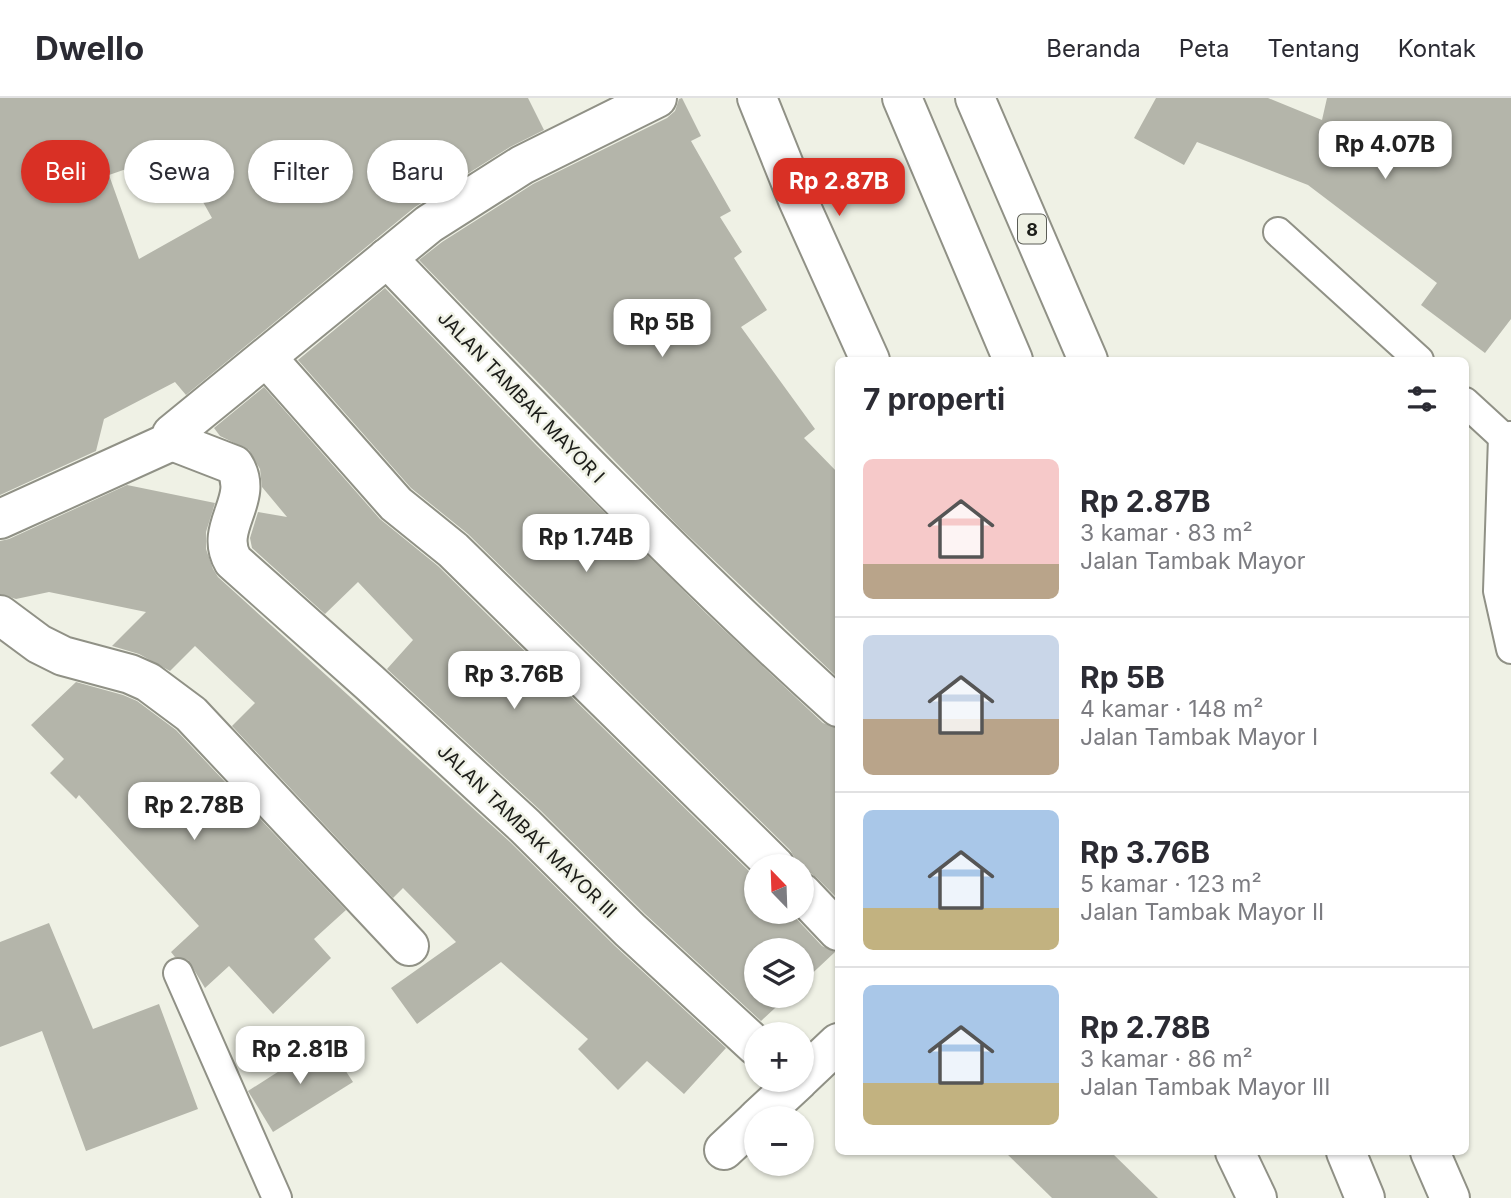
<!DOCTYPE html>
<html lang="id">
<meta charset="utf-8">
<style>
:root{--surface:#fff;--page:#f2f2f3;--text:#2b2b33;--muted:#7c7c81;--line:#e1e1e2;--accent:#d93025}
body{margin:0;font-family:Inter,sans-serif;background:var(--page);color:var(--text);height:100vh;display:flex;flex-direction:column;font-size:26px;white-space:nowrap}
*{box-sizing:border-box;margin:0}
p{font-size:23px;color:var(--muted)}
.icon{flex:none;width:38px;height:38px;fill:none;stroke:currentColor;stroke-width:2;stroke-linecap:round;stroke-linejoin:round}
.map{position:relative;flex:1;overflow:hidden}
.side{position:absolute;left:835px;top:259px;width:634px;height:798px;display:flex;flex-direction:column;background:var(--surface);border-radius:10px;box-shadow:0 2px 5px #0004}
.side>*{flex:none}
.banner{position:absolute;left:21px;top:42px;width:665px;height:63px;display:flex;gap:14px}
.needle{width:46px;rotate:337deg}
.fabs{position:absolute;left:744px;top:756px;display:grid;gap:14px}
.fabs a{display:grid;place-items:center;width:70px;height:70px;border-radius:50%;background:var(--surface);box-shadow:0 2px 5px #0004;font-size:35px}
.price{position:absolute;translate:-50% -60px;padding:0 16px;border-radius:14px;background:#fff;color:#222;font-size:23px;line-height:46px;filter:drop-shadow(0 2px 4px #0008)}
.price::after{content:'';position:absolute;left:50%;top:42px;width:21px;height:16px;margin-left:-10px;background:inherit;clip-path:polygon(0 0,100% 0,50% 100%)}
.price.selected{background:var(--accent);color:#fff}
ul{padding:0;list-style:none}
li{display:flex;align-items:center;gap:21px;height:175px;padding:0 28px}
li+li{border-top:2px solid var(--line)}
li span{display:grid;place-items:center;flex:none;width:196px;height:140px;border-radius:10px;color:#555}
li>.icon{margin-inline-start:auto}
span .icon{width:84px;height:84px;fill:#fffc;stroke-width:1}
li b{font-size:30px}
h2{display:flex;justify-content:space-between;align-items:center;height:84px;padding:0 28px;font-size:30px}
.pill{padding:0 24px;border-radius:32px;background:var(--surface);box-shadow:0 2px 5px #0004;font-size:24px;line-height:63px}
.pill.selected{background:var(--accent);color:#fff}
header{display:flex;align-items:center;gap:42px;box-sizing:border-box;height:98px;padding:0 35px;background:var(--surface);border-bottom:2px solid var(--line)}
header strong{font-size:33px}
nav{display:flex;gap:38px;margin-inline-start:auto;font-size:24px}
.map>svg:first-child{display:block}
</style>
<header>
<strong>Dwello</strong>
<nav><a>Beranda</a><a>Peta</a><a>Tentang</a><a>Kontak</a></nav>
</header>
<div class="map">
<svg width="1511" height="1100" viewBox="0 0 1511 1100">
<rect width="100%" height="100%" fill="#eff1e5"/>
<!-- building -->
<g fill="#b4b5aa" fill-rule="evenodd">
<path d="M0,0H528L544,32L510,49L415,109L186,297L175,284L104,321L96,353L0,397ZM175,54L212,120L139,161L109,77Z"/>
<polygon points="682,0 701,38 691,43 731,113 720,119 742,154 734,160 767,212 741,229 815,331 804,340 838,375 838,580 680,430 419,162 442,144 533,86 667,20 675,13 679,1"/>
<polygon points="1156,0 1268,0 1322,22 1327,0 1511,0 1511,221 1485,255 1421,207 1437,185 1308,87 1197,44 1184,67 1134,40"/>
<polygon points="385,190 537,348 707,516 823,625 838,630 838,801 817,780 809,774 802,774 802,768 796,768 796,762 790,752 468,436 411,390 298,262"/>
<polygon points="264,289 380,421 438,468 756,780 756,814 790,814 822,848 835,854 802,885 802,852 756,852 756,898 788,898 761,923 645,816 540,712 387,571 413,542 358,484 325,516 252,450 250,440 258,414 287,419 262,389 260,371 249,352 220,338 214,330"/>
<polygon points="127,387 215,405 206,434 206,451 213,471 218,479 510,744 615,848 726,950 684,996 647,963 618,992 578,951 588,941 501,864 417,926 391,890 456,844 403,790 393,800 232,628 255,605 195,548 170,573 139,556 112,548 146,514 49,494 16,501 0,496 0,443 9,441"/>
<polygon points="76,584 123,597 137,603 176,632 346,812 314,841 331,860 273,916 229,868 205,890 188,862 175,859 171,854 199,828 79,697 76,701 50,675 64,661 31,627"/>
<polygon points="49,825 93,931 159,906 198,1011 86,1053 42,933 0,949 0,844"/>
<polygon points="326,943 353,984 273,1034 248,993"/>
<polygon points="1005,1054 1111,1054 1158,1100 1052,1100"/>
</g>
<g fill="none" stroke-linecap="round" stroke-linejoin="round">
<defs>
<g id="service">
<polyline points="1278,134 1419,262"/>
<polyline points="1465,304 1503,339"/>
<polyline points="1511,338 1503,339 1498,493 1511,551"/>
<polyline points="178,875 277,1100"/>
</g>
<g id="minor">
<path d="M387,160C534,314 681,467 838,609"/>
<polyline points="267,260 396,406 453,452 775,768"/>
<path d="M172,343L234,367C256,401 213,429 233,463L370,585L525,728L630,832L756,948"/>
<polyline points="172,343 172,336 429,126 522,67 657,0"/>
<polyline points="0,421 172,343"/>
<polyline points="0,517 39,546 63,558 130,576 148,584 191,616 409,848"/>
<polyline points="802,795 838,833"/>
<polyline points="802,979 838,945"/>
<polyline points="758,1020 799,982"/>
<polyline points="724,1052 756,1022"/>
</g>
<g id="secondary">
<polyline points="757,0 798,102 870,262"/>
<polyline points="1235,1054 1257,1100"/>
</g>
<g id="motorway">
<polyline points="902,0 1013,262"/>
<polyline points="975,0 1088,262"/>
<polyline points="1346,1054 1365,1100"/>
<polyline points="1430,1054 1450,1100"/>
</g>
</defs>
<!-- service casing -->
<use href="#service" stroke="#909186" stroke-width="32"/>
<!-- minor casing -->
<use href="#minor" stroke="#909186" stroke-width="42"/>
<!-- secondary casing -->
<use href="#secondary" stroke="#909186" stroke-width="42"/>
<!-- motorway casing -->
<use href="#motorway" stroke="#909186" stroke-width="42"/>
<!-- service -->
<use href="#service" stroke="#fff" stroke-width="28"/>
<!-- minor -->
<use href="#minor" stroke="#fff" stroke-width="38"/>
<!-- secondary -->
<use href="#secondary" stroke="#fff" stroke-width="38"/>
<!-- motorway -->
<use href="#motorway" stroke="#fff" stroke-width="38"/>
</g>
<g text-anchor="middle" dominant-baseline="central" stroke-width="5" stroke-linejoin="round" paint-order="stroke">
<!-- shield labels -->
<rect fill="#eff1e5" stroke="#5b5d56" stroke-width="2" x="1018" y="116.5" width="28" height="29" rx="5"/>
<g font-size="18" font-weight="bold" fill="#1c1d19">
<text x="1032" y="131">8</text>
</g>
<!-- street labels -->
<g font-size="19" fill="#1c1d19" stroke="#eff1e5">
<text transform="translate(521 299) rotate(46)">JALAN TAMBAK MAYOR I</text>
<text transform="translate(527 733) rotate(44)">JALAN TAMBAK MAYOR III</text>
</g>
</g>
</svg>
<div class="fabs">
<a><svg class="needle" viewBox="-14 -14 28 28"><path d="M0-13l5 13h-10z" fill="#e53935"/><path d="M0 13l5-13h-10z" fill="#7c7c81"/></svg></a>
<a><svg class="icon" aria-label="layers" viewBox="0 0 24 24"><path d="M12 4l9 5-9 5-9-5zM3 14l9 5 9-5"/></svg></a>
<a>+</a>
<a>−</a>
</div>
<b class="price" style="left:1385px;top:83px">Rp 4.07B</b>
<b class="price selected" style="left:839px;top:120px">Rp 2.87B</b>
<b class="price" style="left:662px;top:261px">Rp 5B</b>
<b class="price" style="left:586px;top:476px">Rp 1.74B</b>
<b class="price" style="left:514px;top:613px">Rp 3.76B</b>
<b class="price" style="left:194px;top:744px">Rp 2.78B</b>
<b class="price" style="left:300px;top:988px">Rp 2.81B</b>
<div class="banner">
<a class="pill selected">Beli</a>
<a class="pill">Sewa</a>
<a class="pill">Filter</a>
<a class="pill">Baru</a>
</div>
<section class="side">
<h2>7 properti<svg class="icon" aria-label="filters" viewBox="0 0 24 24"><path d="M4 7h16M4 17h16"/><circle cx="9" cy="7" r="2"/><circle cx="15" cy="17" r="2"/></svg></h2>
<ul>
<li><span style="background:linear-gradient(#f6c9c9 75%,#b9a48a 0)"><svg class="icon" aria-label="home" viewBox="0 0 24 24"><path d="M3 11l9-7 9 7M6 9v11h12V9"/></svg></span><div><b>Rp 2.87B</b><p>3 kamar · 83 m²</p><p>Jalan Tambak Mayor</p></div></li>
<li><span style="background:linear-gradient(#c9d6e8 60%,#b9a48a 0)"><svg class="icon" aria-label="home" viewBox="0 0 24 24"><path d="M3 11l9-7 9 7M6 9v11h12V9"/></svg></span><div><b>Rp 5B</b><p>4 kamar · 148 m²</p><p>Jalan Tambak Mayor I</p></div></li>
<li><span style="background:linear-gradient(#a9c7e8 70%,#c2b280 0)"><svg class="icon" aria-label="home" viewBox="0 0 24 24"><path d="M3 11l9-7 9 7M6 9v11h12V9"/></svg></span><div><b>Rp 3.76B</b><p>5 kamar · 123 m²</p><p>Jalan Tambak Mayor II</p></div></li>
<li><span style="background:linear-gradient(#a9c7e8 70%,#c2b280 0)"><svg class="icon" aria-label="home" viewBox="0 0 24 24"><path d="M3 11l9-7 9 7M6 9v11h12V9"/></svg></span><div><b>Rp 2.78B</b><p>3 kamar · 86 m²</p><p>Jalan Tambak Mayor III</p></div></li>
</ul>
</section>
</div>
